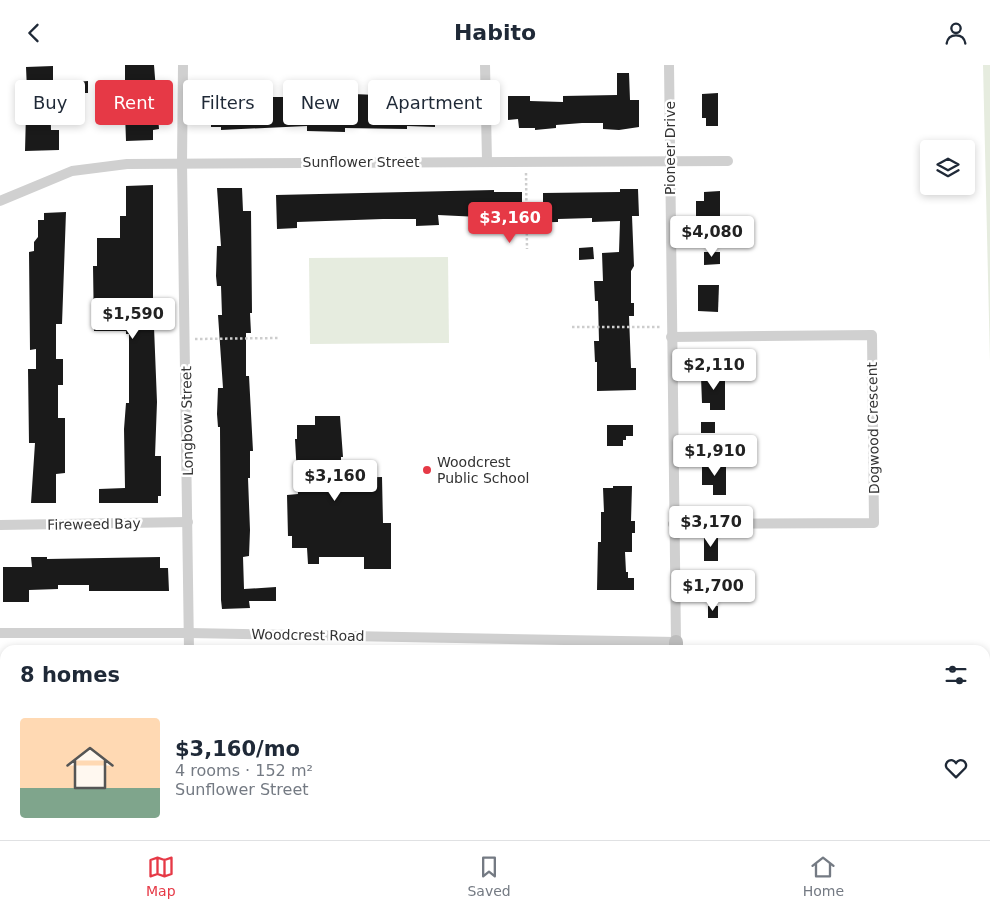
<!DOCTYPE html>
<meta charset="utf-8">
<style>
:root{--surface:#fff;--page:#f2f2f3;--text:#1f2937;--muted:#747a83;--line:#e0e1e3;--accent:#e63946}
body{margin:0;font-family:"DejaVu Sans",sans-serif;background:var(--page);color:var(--text);height:100vh;display:flex;flex-direction:column;font-size:19px;white-space:nowrap}
*{box-sizing:border-box;margin:0}
p{font-size:16px;color:var(--muted)}
.icon{flex:none;width:28px;height:28px;fill:none;stroke:currentColor;stroke-width:2;stroke-linecap:round;stroke-linejoin:round}
.map{position:relative;flex:1;overflow:hidden}
.details{position:absolute;left:0px;top:580px;width:990px;height:195px;display:flex;flex-direction:column;background:var(--surface);border-radius:15px 15px 0 0;box-shadow:0 2px 8px #0003}
.details>*{flex:none}
.hud{position:absolute;left:15px;top:15px;width:500px;height:45px;display:flex;gap:10px}
.fabs{position:absolute;left:920px;top:75px;display:grid;gap:10px}
.fabs a{display:grid;place-items:center;width:55px;height:55px;border-radius:5px;background:var(--surface);box-shadow:0 2px 8px #0003;font-size:25px}
.price{position:absolute;translate:-50% -42px;padding:0 11px;border-radius:5px;background:#fff;color:#222;font-size:16px;line-height:32px;filter:drop-shadow(0 1px 2px #0008)}
.price::after{content:'';position:absolute;left:50%;top:30px;width:15px;height:11px;margin-left:-8px;background:inherit;clip-path:polygon(0 0,100% 0,50% 100%)}
.price.active{background:var(--accent);color:#fff}
ul{padding:0;list-style:none}
li{display:flex;align-items:center;gap:15px;height:125px;padding:0 20px}
li+li{border-top:1px solid var(--line)}
li span{display:grid;place-items:center;flex:none;width:140px;height:100px;border-radius:5px;color:#555}
li>.icon{margin-inline-start:auto}
span .icon{width:60px;height:60px;fill:#fffc;stroke-width:1}
li b{font-size:21px}
h2{display:flex;justify-content:space-between;align-items:center;height:60px;padding:0 20px;font-size:21px}
.chip{padding:0 18px;border-radius:5px;background:var(--surface);box-shadow:0 2px 8px #0003;font-size:18px;line-height:45px}
.chip.active{background:var(--accent);color:#fff}
header{display:flex;justify-content:space-between;align-items:center;height:65px;padding:0 20px;background:var(--surface);font-size:22px;font-weight:600}
.tabs{display:flex;justify-content:space-around;align-items:center;height:70px;border-top:1px solid var(--line);background:var(--surface);font-size:14px;color:var(--muted)}
.tabs a{display:grid;justify-items:center;gap:2px}
.tabs .active{color:var(--accent)}
.map>svg:first-child{display:block}
</style>
<header><svg class="icon" aria-label="back" viewBox="0 0 24 24"><path d="M15 5l-7 7 7 7"/></svg>Habito<svg class="icon" aria-label="person" viewBox="0 0 24 24"><circle cx="12" cy="8" r="4"/><path d="M4 21q1-7 8-7t8 7"/></svg></header>
<div class="map">
<svg width="990" height="775" viewBox="0 0 990 775">
<rect width="100%" height="100%" fill="#fff"/>
<!-- green -->
<g fill="#e6ecdf">
<polygon points="983,0 990,0 990,297"/>
<polygon points="448,192 449,278 310,279 309,193"/>
</g>
<!-- building -->
<g fill="#1a1a1a">
<polygon points="125,0 154,0 159,64 153,65 153,75 126,76 125,48 121,48 121,25 125,25"/>
<polygon points="53,1 53,22 50,22 51,65 59,65 59,85 25,86 26,48 28,48 26,2"/>
<polygon points="617,8 629,8 630,35 639,35 639,62 619,65 603,64 603,58 582,58 556,60 556,63 535,65 535,63 519,63 518,54 508,55 508,31 530,31 530,36 563,37 563,31 617,30"/>
<polygon points="88,16 88,28 76,28 76,17"/>
<polygon points="718,28 718,61 706,61 706,53 702,53 702,29"/>
<polygon points="353,29 377,30 377,33 398,33 398,35 442,35 442,29 464,29 464,58 435,58 435,62 407,61 407,64 345,63 345,67 307,66 307,61 221,65 221,62 211,62 211,32 318,32 318,38 353,37"/>
<polygon points="153,120 153,237 157,337 155,391 161,391 161,431 158,431 158,438 99,438 99,424 125,423 124,364 126,338 129,338 129,269 126,269 126,266 94,266 93,201 97,201 97,173 120,173 120,151 126,151 126,121"/>
<polygon points="217,123 242,123 243,146 251,146 252,248 250,248 251,268 246,268 246,311 249,311 253,386 250,386 250,413 248,413 250,465 249,491 243,492 244,524 276,522 276,536 249,536 250,543 222,544 221,535 220,362 218,362 217,349 218,323 223,323 218,250 222,250 221,221 217,221 216,211 217,181 221,181"/>
<polygon points="620,124 638,124 639,151 632,151 634,201 631,206 631,238 634,238 634,251 629,251 631,303 636,303 636,325 597,326 597,297 595,297 594,276 599,276 598,236 595,236 594,216 603,216 602,188 619,187 620,156 592,157 592,153 558,154 558,157 500,158 500,153 438,150 439,160 416,161 416,154 383,154 297,157 297,163 277,164 276,130 494,125 494,127 522,127 522,139 543,138 543,128 620,127"/>
<polygon points="720,126 720,154 696,155 696,136 704,136 704,127"/>
<polygon points="66,147 62,259 56,259 56,294 63,294 63,320 58,320 58,353 65,353 65,408 56,409 56,438 31,438 35,378 29,378 28,304 36,304 36,284 30,285 29,187 34,186 34,177 38,172 38,155 44,155 44,148"/>
<polygon points="593,182 594,194 579,195 579,183"/>
<polygon points="704,187 720,187 720,199 704,200"/>
<polygon points="698,220 719,220 718,247 698,246"/>
<polygon points="713,308 725,308 725,345 710,345 710,338 702,338 701,312 713,312"/>
<polygon points="315,351 340,351 343,392 341,392 341,413 382,412 383,458 391,458 391,504 364,504 364,492 319,492 319,499 308,499 307,483 292,483 292,471 288,471 287,430 298,429 295,374 297,374 297,360 315,360"/>
<rect x="701" y="357" width="14" height="11"/>
<polygon points="607,360 633,360 633,371 626,371 626,375 623,375 623,381 607,381"/>
<polygon points="702,397 726,397 726,430 713,430 713,420 702,420"/>
<polygon points="613,421 632,421 631,456 635,456 635,468 632,468 632,487 625,487 626,507 628,507 628,513 634,513 634,525 597,525 598,477 601,477 601,447 604,447 603,423 613,423"/>
<rect x="704" y="470" width="14" height="26"/>
<polygon points="31,492 47,492 47,494 160,492 160,503 168,503 169,526 89,526 89,520 58,520 58,524 29,525 29,537 3,537 3,502 32,502"/>
<rect x="708" y="541" width="10" height="12"/>
</g>
<g fill="none" stroke-linecap="round" stroke-linejoin="round">
<!-- path -->
<g stroke="#cdcdcd" stroke-width="2.5" stroke-dasharray="2.5 2.5" stroke-linecap="butt">
<polyline points="526,108 527,184"/>
<polyline points="572,262 662,262"/>
<polyline points="195,274 279,273"/>
</g>
<!-- street -->
<g stroke="#d0d0d0" stroke-width="10">
<polyline points="183,0 182,98 189,585"/>
<polyline points="485,0 487,96"/>
<polyline points="0,136 72,106 127,99 728,96"/>
<polyline points="671,272 872,270 874,458 673,459"/>
<polyline points="0,460 188,457"/>
<polyline points="0,568 189,568 676,577 669,0"/>
<polyline points="985,679 990,679"/>
<polyline points="490,770 490,775"/>
<polyline points="785,770 785,775"/>
<polyline points="954,770 954,775"/>
<polyline points="0,774 4,775"/>
<polyline points="162,775 163,770"/>
</g>
<!-- secondary -->
<g stroke="#bdbdbd" stroke-width="14">
<polyline points="676,577 676,585"/>
<polyline points="680,775 680,770"/>
</g>
</g>
<!-- markers -->
<circle fill="#e63946" stroke="#fff" stroke-width="2" cx="427" cy="405" r="5"/>
<g text-anchor="middle" dominant-baseline="central" stroke-width="5" stroke-linejoin="round" paint-order="stroke">
<!-- street labels -->
<g font-size="14" fill="#333" stroke="#fff">
<text transform="translate(670 83) rotate(-90)">Pioneer Drive</text>
<text x="361" y="97">Sunflower Street</text>
<text transform="translate(187 356) rotate(-91)">Longbow Street</text>
<text transform="translate(873 363) rotate(-91)">Dogwood Crescent</text>
<text transform="translate(94 459) rotate(-1)">Fireweed Bay</text>
<text transform="translate(308 570) rotate(1)">Woodcrest Road</text>
</g>
<!-- poi labels -->
<g font-size="14" fill="#333" stroke="#fff" text-anchor="start">
<text x="437" y="397">Woodcrest<tspan x="437" dy="16">Public School</tspan></text>
</g>
</g>
</svg>
<div class="fabs">
<a><svg class="icon" aria-label="layers" viewBox="0 0 24 24"><path d="M12 4l9 5-9 5-9-5zM3 14l9 5 9-5"/></svg></a>
</div>
<b class="price active" style="left:510px;top:179px">$3,160</b>
<b class="price" style="left:712px;top:193px">$4,080</b>
<b class="price" style="left:133px;top:275px">$1,590</b>
<b class="price" style="left:714px;top:326px">$2,110</b>
<b class="price" style="left:715px;top:412px">$1,910</b>
<b class="price" style="left:335px;top:437px">$3,160</b>
<b class="price" style="left:711px;top:483px">$3,170</b>
<b class="price" style="left:713px;top:547px">$1,700</b>
<div class="hud">
<a class="chip">Buy</a>
<a class="chip active">Rent</a>
<a class="chip">Filters</a>
<a class="chip">New</a>
<a class="chip">Apartment</a>
</div>
<section class="details">
<h2>8 homes<svg class="icon" aria-label="filters" viewBox="0 0 24 24"><path d="M4 7h16M4 17h16"/><circle cx="9" cy="7" r="2"/><circle cx="15" cy="17" r="2"/></svg></h2>
<ul>
<li><span style="background:linear-gradient(#ffd9b3 70%,#7fa58c 0)"><svg class="icon" aria-label="home" viewBox="0 0 24 24"><path d="M3 11l9-7 9 7M6 9v11h12V9"/></svg></span><div><b>$3,160/mo</b><p>4 rooms · 152 m²</p><p>Sunflower Street</p></div><svg class="icon" aria-label="heart" viewBox="0 0 24 24"><path d="M12 20l-8-8c-3-5 5-10 8-4 3-6 11-1 8 4z"/></svg></li>
</ul>
</section>
</div>
<nav class="tabs">
<a class="active"><svg class="icon" aria-label="map" viewBox="0 0 24 24"><path d="M3 6l6-2 6 2 6-2v14l-6 2-6-2-6 2zM9 4v14M15 6v14"/></svg>Map</a>
<a><svg class="icon" aria-label="saved" viewBox="0 0 24 24"><path d="M7 4h10v16l-5-4-5 4z"/></svg>Saved</a>
<a><svg class="icon" aria-label="home" viewBox="0 0 24 24"><path d="M3 11l9-7 9 7M6 9v11h12V9"/></svg>Home</a>
</nav>
